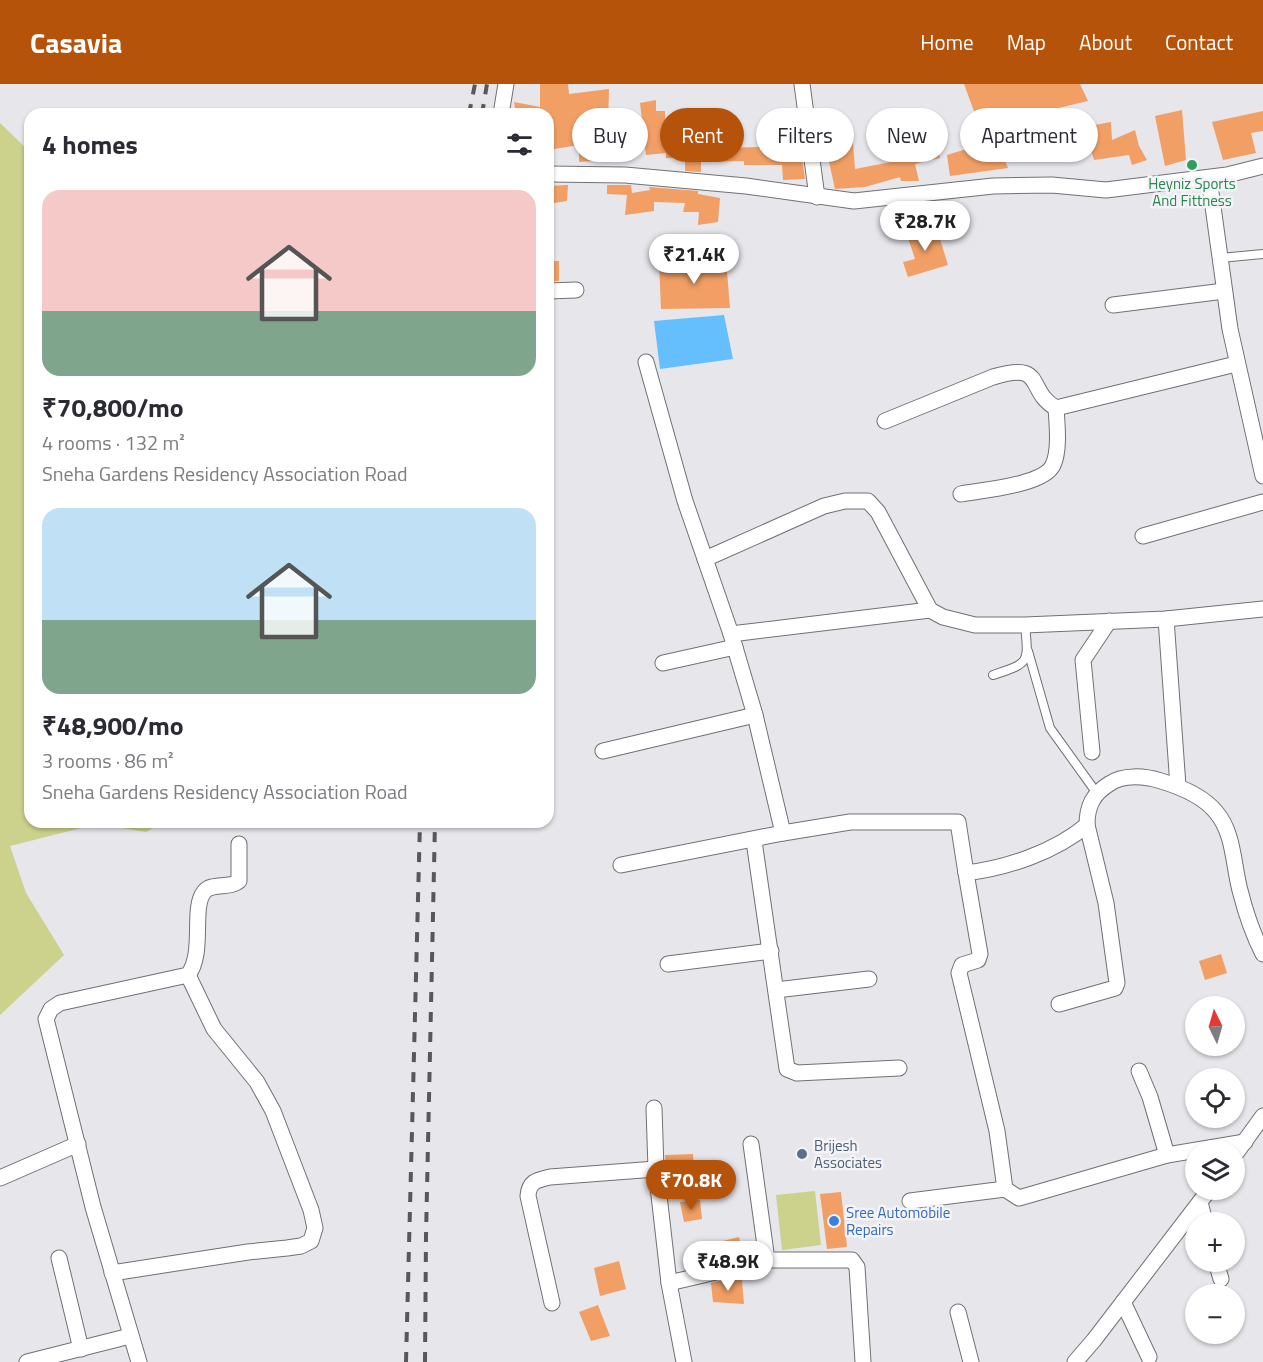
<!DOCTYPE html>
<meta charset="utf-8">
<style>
:root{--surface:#fff;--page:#f7f7f7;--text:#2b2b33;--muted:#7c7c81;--accent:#b45309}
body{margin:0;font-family:"Titillium Web",sans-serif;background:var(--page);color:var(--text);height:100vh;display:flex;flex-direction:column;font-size:22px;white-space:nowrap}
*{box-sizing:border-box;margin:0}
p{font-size:20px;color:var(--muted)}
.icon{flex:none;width:33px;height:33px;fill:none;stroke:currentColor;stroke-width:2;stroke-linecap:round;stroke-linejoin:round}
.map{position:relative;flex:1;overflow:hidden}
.panel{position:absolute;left:24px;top:24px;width:530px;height:720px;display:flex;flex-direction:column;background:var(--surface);border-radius:18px;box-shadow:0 2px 4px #0004}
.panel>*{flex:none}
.hud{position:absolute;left:572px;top:24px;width:570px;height:54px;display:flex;gap:12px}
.needle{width:39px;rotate:355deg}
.tools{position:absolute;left:1185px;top:912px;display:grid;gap:12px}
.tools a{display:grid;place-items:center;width:60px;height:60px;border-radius:50%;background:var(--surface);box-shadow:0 2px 4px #0004;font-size:30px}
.price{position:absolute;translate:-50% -51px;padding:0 14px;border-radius:21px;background:#fff;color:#222;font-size:20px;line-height:39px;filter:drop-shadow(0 2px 3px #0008)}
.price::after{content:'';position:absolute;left:50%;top:36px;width:18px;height:14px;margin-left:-9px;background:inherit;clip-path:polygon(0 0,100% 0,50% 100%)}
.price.active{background:var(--accent);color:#fff}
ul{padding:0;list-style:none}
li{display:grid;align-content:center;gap:12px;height:318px;padding:0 18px}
li span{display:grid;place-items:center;height:186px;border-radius:18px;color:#555}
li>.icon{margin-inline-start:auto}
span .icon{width:108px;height:108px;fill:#fffc;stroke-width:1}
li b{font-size:26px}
h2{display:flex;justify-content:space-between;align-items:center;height:72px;padding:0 18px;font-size:26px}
.pill{padding:0 21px;border-radius:27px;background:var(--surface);box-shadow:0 2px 4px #0004;font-size:21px;line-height:54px}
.pill.active{background:var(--accent);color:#fff}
header{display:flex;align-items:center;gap:36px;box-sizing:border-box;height:84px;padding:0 30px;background:var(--accent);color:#fff}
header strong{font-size:28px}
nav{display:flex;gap:33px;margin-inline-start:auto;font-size:21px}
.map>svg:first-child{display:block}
</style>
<header>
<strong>Casavia</strong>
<nav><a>Home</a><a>Map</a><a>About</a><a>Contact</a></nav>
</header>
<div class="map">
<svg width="1263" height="1278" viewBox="0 0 1263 1278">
<rect width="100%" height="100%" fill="#e6e6eb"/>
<!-- green -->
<g fill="#ccd18c">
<polygon points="0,39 30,68 30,738 164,738 146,748 97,740 10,762 26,809 64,871 0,931"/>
<polygon points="815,1107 821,1161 782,1166 776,1111"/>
</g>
<!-- water -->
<polygon fill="#65bffd" points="724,231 733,275 660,285 654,237"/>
<!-- building -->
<g fill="#f19f65">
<polygon points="540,0 568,0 569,10 609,5 608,42 623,44 627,74 579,78 579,61 548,66 548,30 516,30 514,18 540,23"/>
<polygon points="964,0 1080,0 1088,17 1054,25 1059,63 1024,74 1014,38 991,41 1008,84 950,92 947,71 973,63 969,53 982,49"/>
<polygon points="656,16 656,27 665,27 665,43 682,41 681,50 710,51 710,46 727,45 727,64 787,62 786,32 796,31 805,95 783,96 782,81 744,81 744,77 701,78 701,88 685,87 685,74 666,74 666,69 646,71 640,19"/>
<polygon points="1182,26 1186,76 1165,82 1155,32"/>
<polygon points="1263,27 1263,47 1251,49 1256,69 1223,76 1212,38"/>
<polygon points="926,29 930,49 936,47 940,74 915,80 919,97 901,97 900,93 865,103 835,105 826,64 853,58 855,85 896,77 890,55 918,47 910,31"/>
<polygon points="1111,38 1112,56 1135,46 1139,62 1147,76 1132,81 1129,71 1094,76 1084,43"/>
<polygon points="568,101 567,117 548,120 548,102"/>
<polygon points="607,101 631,101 632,109 650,106 649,103 698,107 698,110 720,114 718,138 698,141 699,128 683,128 685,119 654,118 654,127 625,131 627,111 607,110"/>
<polygon points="936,142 948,181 908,193 903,178 915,175 907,151"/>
<polygon points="726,175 730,224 661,225 659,179"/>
<rect x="548" y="177" width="11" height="20"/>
<polygon points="1221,870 1227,889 1205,896 1199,877"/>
<polygon points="693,1070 694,1084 666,1083 665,1071"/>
<polygon points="841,1108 847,1163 827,1165 820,1110"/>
<polygon points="700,1116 702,1135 684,1138 680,1118"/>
<polygon points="739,1153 743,1172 718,1178 715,1159"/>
<polygon points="619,1177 626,1205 600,1212 594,1184"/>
<polygon points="723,1196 742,1196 744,1220 713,1218 711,1199"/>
<polygon points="598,1221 610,1252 591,1257 579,1228"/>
</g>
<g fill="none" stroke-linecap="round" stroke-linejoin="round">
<defs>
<g id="service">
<polyline points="1220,174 1263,170"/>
<polyline points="1028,567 1050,644 1096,708"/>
<path d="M993,591C1029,579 1029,580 1025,541"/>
</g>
<g id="minor">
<polyline points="802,0 817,113"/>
<polyline points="501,30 506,0"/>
<polyline points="548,90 625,91 746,102 854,117 993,102 1052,101 1106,106 1227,91 1263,82"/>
<polyline points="1209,94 1230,245 1263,392"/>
<polyline points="548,207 576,206"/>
<polyline points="1113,221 1224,207"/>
<polyline points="646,278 685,417 731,550"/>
<path d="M885,337L993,293C1047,277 1025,306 1056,324L1236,280"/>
<path d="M961,410C983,406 1044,401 1053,381C1060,366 1057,340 1056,324"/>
<polyline points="1143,452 1263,418"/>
<polyline points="705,475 824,422 845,417 868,417 878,428 930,526 943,533 975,541 1025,541 1166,535 1263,525"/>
<path d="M930,526L731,550L755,631L783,749L850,738H958L966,789C1007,784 1055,768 1087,741C1087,722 1093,710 1109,700C1123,690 1145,692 1161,697C1181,703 1203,712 1216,728C1235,750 1233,784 1241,810C1246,830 1254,852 1263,870"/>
<polyline points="1166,535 1178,702"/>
<polyline points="663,579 735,563"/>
<polyline points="603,667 755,631"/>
<polyline points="1092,668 1083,576 1109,537"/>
<polyline points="754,757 787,985 797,989 899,984"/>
<polyline points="621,781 783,749"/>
<polyline points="668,880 771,867"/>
<polyline points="776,906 869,895"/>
<polyline points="1059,920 1115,904 1117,899 1106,819 1087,741"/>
<polyline points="1139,987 1150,1013 1167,1071"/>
<polyline points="654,1024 656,1085"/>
<polyline points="751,1060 767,1176"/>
<polyline points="1234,1072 1263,1032"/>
<polyline points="0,1094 78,1060"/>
<polyline points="1005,1105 1019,1114 1167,1071 1245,1058"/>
<polyline points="910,1117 1005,1105 997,1047 959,889 962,881 978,876 980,870 966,789"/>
<polyline points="1200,1118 1205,1138"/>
<polyline points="59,1174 81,1265"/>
<polyline points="1216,1178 1221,1195"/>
<polyline points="112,1189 248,1168 287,1164 301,1162 311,1157 315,1144 311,1126 273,1027 257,998 214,945 188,891"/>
<polyline points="669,1199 684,1278"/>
<polyline points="1123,1218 1149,1273"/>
<path d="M552,1219L528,1112C529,1097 537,1096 550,1093L656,1085L669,1199L767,1176H852L857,1183L863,1278"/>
<polyline points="958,1228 971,1278"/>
<polyline points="27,1278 130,1252"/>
<path d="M139,1278L93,1123L46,935L51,925L60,919L188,891C205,869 191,824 204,808C211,798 230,805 239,797V760"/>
<polyline points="1075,1278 1094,1256 1209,1106"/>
</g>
</defs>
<!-- service casing -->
<use href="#service" stroke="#717075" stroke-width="10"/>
<!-- minor casing -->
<use href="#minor" stroke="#717075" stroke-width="17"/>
<!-- service -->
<use href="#service" stroke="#fff" stroke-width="8"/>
<!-- minor -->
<use href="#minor" stroke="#fff" stroke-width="15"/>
<!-- rail -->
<g stroke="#58585b" stroke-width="4" stroke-dasharray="10 10" stroke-linecap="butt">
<polyline points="469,30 475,0"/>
<polyline points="482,30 487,0"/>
<polyline points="406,1278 420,738"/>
<polyline points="425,1278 426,1152 435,738"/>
</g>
</g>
<!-- markers -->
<circle fill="#2e9e5b" stroke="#f3f3f8" stroke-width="2" cx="1192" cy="81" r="6"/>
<circle fill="#5c6f8a" stroke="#f3f3f8" stroke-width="2" cx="802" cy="1070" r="6"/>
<circle fill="#3f7fe0" stroke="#f3f3f8" stroke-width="2" cx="834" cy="1137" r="6"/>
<g text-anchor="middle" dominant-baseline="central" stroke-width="5" stroke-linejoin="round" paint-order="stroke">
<!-- leisure labels -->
<g font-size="15" fill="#27864d" stroke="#f3f3f8">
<text x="1192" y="99">Heyniz Sports<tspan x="1192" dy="17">And Fittness</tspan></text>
</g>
<!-- service labels -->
<g font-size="15" fill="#4e5e75" stroke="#f3f3f8" text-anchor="start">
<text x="814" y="1061">Brijesh<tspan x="814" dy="17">Associates</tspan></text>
</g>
<!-- shop labels -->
<g font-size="15" fill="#366cbe" stroke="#f3f3f8" text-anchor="start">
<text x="846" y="1128">Sree Automobile<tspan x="846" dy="17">Repairs</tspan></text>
</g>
</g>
</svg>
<div class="tools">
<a><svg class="needle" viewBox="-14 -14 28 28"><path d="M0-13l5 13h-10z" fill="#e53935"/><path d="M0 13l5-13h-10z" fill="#7c7c81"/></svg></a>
<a><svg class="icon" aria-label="locate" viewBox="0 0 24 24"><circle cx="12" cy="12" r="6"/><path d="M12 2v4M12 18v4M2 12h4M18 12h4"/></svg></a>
<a><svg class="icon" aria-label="layers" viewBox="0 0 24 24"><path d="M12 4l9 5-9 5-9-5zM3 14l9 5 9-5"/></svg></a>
<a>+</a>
<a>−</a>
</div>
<b class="price" style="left:925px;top:168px">₹28.7K</b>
<b class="price" style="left:694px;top:201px">₹21.4K</b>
<b class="price active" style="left:691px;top:1127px">₹70.8K</b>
<b class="price" style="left:728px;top:1208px">₹48.9K</b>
<div class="hud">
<a class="pill">Buy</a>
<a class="pill active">Rent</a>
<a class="pill">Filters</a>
<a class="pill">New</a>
<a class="pill">Apartment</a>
</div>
<section class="panel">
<h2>4 homes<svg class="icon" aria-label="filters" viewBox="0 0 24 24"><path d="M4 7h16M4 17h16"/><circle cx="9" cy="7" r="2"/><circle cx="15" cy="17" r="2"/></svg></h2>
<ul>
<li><span style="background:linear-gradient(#f6c9c9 65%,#7fa58c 0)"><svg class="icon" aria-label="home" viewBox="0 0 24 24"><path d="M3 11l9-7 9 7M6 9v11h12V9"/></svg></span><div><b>₹70,800/mo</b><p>4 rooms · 132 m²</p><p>Sneha Gardens Residency Association Road</p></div></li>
<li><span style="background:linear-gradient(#bfe0f5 60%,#7fa58c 0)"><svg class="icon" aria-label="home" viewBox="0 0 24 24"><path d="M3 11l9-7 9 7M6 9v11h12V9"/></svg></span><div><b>₹48,900/mo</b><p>3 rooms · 86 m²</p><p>Sneha Gardens Residency Association Road</p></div></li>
</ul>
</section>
</div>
